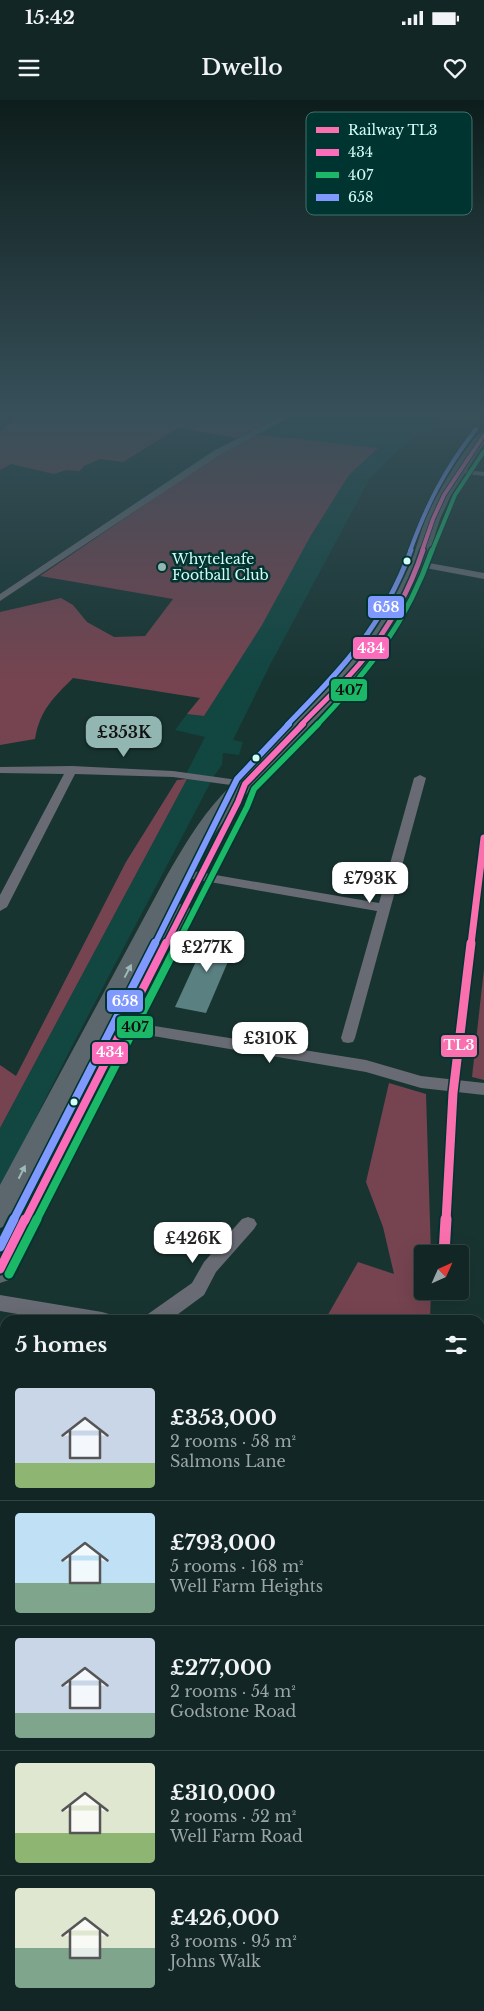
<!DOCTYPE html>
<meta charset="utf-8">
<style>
:root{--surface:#122725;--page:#1f3332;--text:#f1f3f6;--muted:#9ca5a7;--line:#314442;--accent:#92b7b2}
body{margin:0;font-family:"Libre Baskerville",serif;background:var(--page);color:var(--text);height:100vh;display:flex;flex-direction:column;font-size:19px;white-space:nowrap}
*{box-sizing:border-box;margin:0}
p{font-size:16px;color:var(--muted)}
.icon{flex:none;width:28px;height:28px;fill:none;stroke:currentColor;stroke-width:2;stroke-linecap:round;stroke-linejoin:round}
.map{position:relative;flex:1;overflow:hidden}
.drawer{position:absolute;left:0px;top:1215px;width:485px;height:696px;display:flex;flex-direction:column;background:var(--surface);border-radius:15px 15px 0 0;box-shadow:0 5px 20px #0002,0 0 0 1px var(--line)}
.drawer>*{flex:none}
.needle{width:32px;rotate:45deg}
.buttons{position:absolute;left:414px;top:1145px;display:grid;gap:10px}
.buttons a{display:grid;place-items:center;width:55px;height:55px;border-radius:5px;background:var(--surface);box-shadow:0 5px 20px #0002,0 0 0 1px var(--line);font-size:25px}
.price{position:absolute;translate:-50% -42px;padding:0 11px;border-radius:10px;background:#fff;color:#222;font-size:16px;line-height:32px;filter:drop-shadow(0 1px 2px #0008)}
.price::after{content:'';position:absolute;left:50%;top:30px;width:15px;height:11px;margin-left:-8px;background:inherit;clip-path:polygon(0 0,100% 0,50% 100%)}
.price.current{background:var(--accent);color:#111}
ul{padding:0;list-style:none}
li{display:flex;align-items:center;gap:15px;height:125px;padding:0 15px}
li+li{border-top:1px solid var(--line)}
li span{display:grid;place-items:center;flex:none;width:140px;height:100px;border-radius:5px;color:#555}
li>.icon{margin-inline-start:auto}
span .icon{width:60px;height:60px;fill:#fffc;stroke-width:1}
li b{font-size:21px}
h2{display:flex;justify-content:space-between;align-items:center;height:60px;padding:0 15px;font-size:21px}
.status{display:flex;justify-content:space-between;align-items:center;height:35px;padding:0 25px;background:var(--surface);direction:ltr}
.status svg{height:14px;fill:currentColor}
header{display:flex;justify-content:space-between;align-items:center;height:65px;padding:0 15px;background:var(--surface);font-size:22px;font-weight:600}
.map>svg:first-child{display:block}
</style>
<div class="status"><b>15:42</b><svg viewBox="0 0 49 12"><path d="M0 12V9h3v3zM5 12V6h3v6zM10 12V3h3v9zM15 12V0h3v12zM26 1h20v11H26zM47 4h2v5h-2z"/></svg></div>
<header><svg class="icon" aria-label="menu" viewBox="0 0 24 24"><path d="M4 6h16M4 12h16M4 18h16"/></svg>Dwello<svg class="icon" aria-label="heart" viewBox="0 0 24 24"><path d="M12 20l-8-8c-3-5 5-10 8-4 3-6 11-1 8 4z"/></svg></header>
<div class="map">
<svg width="484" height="1911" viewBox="0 0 484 1911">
<rect width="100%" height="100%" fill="#183431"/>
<!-- built -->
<g fill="#114641">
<polygon points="297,313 449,313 399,349 370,378 271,563 233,640 243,642 239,655 223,653 222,665 214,676 69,952 0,1089 0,1028 187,679 187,672 205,637 175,630 187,614 204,616 310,437 349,375 377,349 254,334"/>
<polygon points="0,1299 5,1300 5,1656 0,1673"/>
<polygon points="0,1729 5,1730 5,1906 31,1906 31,1911 0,1911"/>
</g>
<!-- green -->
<g fill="#754450">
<polygon points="18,313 287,313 237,338 178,328 123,362 100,359 84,366 80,371 66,370 54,374 11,364 0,370 0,332"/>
<path d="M254,334L378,348L349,375L310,437L262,525L204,616L187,614L200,598L73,578C53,598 40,610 35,639L0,645V512L61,498L73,505L87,522L114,537L145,536L173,499L40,476L215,357Z"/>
<polygon points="187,679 0,1028 0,965 16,976 126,762 177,680"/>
<polygon points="484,869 484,980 472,977"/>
<polygon points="389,983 426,994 431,1154 422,1154 422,1191 431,1191 430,1220 325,1220 358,1162 394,1174 383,1127 366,1082"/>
<polygon points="480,1399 484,1399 484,1716 480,1679"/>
<rect x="387" y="1906" width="70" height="5"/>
</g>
<!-- building -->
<polygon fill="#5b8082" points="209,833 238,838 206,913 175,907"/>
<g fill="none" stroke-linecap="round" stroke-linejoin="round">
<!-- street -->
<g fill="#686b73" fill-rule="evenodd">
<polygon points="288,313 297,313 221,354 0,501 0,494 215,350"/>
<polygon points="456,369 484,372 484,376 459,373 455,371"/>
<polygon points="418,461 484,473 484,479 415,466 415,462"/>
<polygon points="72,666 173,671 245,681 251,684 245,687 173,677 75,674 7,807 0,811 0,795 64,674 0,673 0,667"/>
<polygon points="420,675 426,678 355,938 353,942 348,943 343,942 341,938 377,811 181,777 175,773 181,769 379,803 414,678"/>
<polygon points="117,920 366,960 421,976 484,983 484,995 421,988 366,972 112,929 110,925 112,921"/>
<polygon points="248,1117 254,1119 257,1124 254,1129 216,1172 204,1195 170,1220 146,1220 148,1214 192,1183 204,1162 242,1119"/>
<polygon points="0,1195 102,1212 109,1214 111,1220 53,1220 0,1211"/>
<polygon points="42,1906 70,1906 69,1911 41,1911"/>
</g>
<!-- highway -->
<path fill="#5b676c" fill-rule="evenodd" d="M484,331V344L451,395L440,419L426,464L400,518L371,561L236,705C211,736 192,770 174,806L180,804L189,807L192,812L12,1179L0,1183V1137L6,1126L0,1128V1085L166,777C182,749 199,720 221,696C274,639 341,585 382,519C392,502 401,483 410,465C416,450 420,433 426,418C432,403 470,335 484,331Z"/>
<defs>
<polyline id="bus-1-far4" points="422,451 433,419 444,395 484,335"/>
<path id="bus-1-far3" d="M301,625C321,604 344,583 362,561C388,529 410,489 423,450"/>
<polyline id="bus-1-far2" points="166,844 238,702 245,684 303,624"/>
<polyline id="bus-1-far1" points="25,1121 166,843"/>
<polyline id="bus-1" points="0,1169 25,1119"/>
<polyline id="bus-2-far4" points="432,451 455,395 484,351"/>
<path id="bus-2-far3" d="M317,625C370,569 406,524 432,450"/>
<polyline id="bus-2-far2" points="177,844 247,707 254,689 318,624"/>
<polyline id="bus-2-far1" points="36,1121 178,843"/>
<polyline id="bus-2" points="9,1174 37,1119"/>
<path id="bus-3-far4" d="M410,451C428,402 444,371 476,329"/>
<path id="bus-3-far3" d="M287,625C343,568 383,526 411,450"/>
<polyline id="bus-3-far2" points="155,844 237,679 289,624"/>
<polyline id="bus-3-far1" points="13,1121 155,843"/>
<polyline id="bus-3" points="0,1147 14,1119"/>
</defs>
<!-- bus-1-far4 casing -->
<use href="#bus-1-far4" stroke="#003430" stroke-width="5.5"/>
<!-- bus-1-far3 casing -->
<use href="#bus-1-far3" stroke="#003430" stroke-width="8"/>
<!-- bus-1-far2 casing -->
<use href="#bus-1-far2" stroke="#003430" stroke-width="9"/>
<!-- bus-1-far1 casing -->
<use href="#bus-1-far1" stroke="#003430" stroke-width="11"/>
<!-- bus-1 casing -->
<use href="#bus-1" stroke="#003430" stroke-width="13"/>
<!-- bus-2-far4 casing -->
<use href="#bus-2-far4" stroke="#003430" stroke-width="5.5"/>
<!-- bus-2-far3 casing -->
<use href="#bus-2-far3" stroke="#003430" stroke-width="8"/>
<!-- bus-2-far2 casing -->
<use href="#bus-2-far2" stroke="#003430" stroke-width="9"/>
<!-- bus-2-far1 casing -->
<use href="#bus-2-far1" stroke="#003430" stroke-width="11"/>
<!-- bus-2 casing -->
<use href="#bus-2" stroke="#003430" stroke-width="13"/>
<!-- bus-3-far4 casing -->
<use href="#bus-3-far4" stroke="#003430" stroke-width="5.5"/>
<!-- bus-3-far3 casing -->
<use href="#bus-3-far3" stroke="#003430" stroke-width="8"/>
<!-- bus-3-far2 casing -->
<use href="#bus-3-far2" stroke="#003430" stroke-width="9"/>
<!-- bus-3-far1 casing -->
<use href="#bus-3-far1" stroke="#003430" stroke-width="11"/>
<!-- bus-3 casing -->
<use href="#bus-3" stroke="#003430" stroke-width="13"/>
<!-- bus-1-far4 -->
<use href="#bus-1-far4" stroke="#fb6dba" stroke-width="4"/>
<!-- bus-1-far3 -->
<use href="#bus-1-far3" stroke="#fb6dba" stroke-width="5"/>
<!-- bus-1-far2 -->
<use href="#bus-1-far2" stroke="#fb6dba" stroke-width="6"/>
<!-- bus-1-far1 -->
<use href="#bus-1-far1" stroke="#fb6dba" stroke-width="8"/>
<!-- bus-1 -->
<use href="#bus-1" stroke="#fb6dba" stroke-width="9"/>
<!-- bus-2-far4 -->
<use href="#bus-2-far4" stroke="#1ab867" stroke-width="4"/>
<!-- bus-2-far3 -->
<use href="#bus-2-far3" stroke="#1ab867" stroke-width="5"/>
<!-- bus-2-far2 -->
<use href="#bus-2-far2" stroke="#1ab867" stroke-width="6"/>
<!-- bus-2-far1 -->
<use href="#bus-2-far1" stroke="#1ab867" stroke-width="8"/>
<!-- bus-2 -->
<use href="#bus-2" stroke="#1ab867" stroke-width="9"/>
<!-- bus-3-far4 -->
<use href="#bus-3-far4" stroke="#8099ff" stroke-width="4"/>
<!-- bus-3-far3 -->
<use href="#bus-3-far3" stroke="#8099ff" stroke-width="5"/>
<!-- bus-3-far2 -->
<use href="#bus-3-far2" stroke="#8099ff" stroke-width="6"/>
<!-- bus-3-far1 -->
<use href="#bus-3-far1" stroke="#8099ff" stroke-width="8"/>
<!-- bus-3 -->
<use href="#bus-3" stroke="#8099ff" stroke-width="9"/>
<defs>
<polyline id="rail-1-far3" points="471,844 484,738"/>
<polyline id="rail-1-far2" points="446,1121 453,993 471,843"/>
<polyline id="rail-1-far1" points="444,1154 446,1119"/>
<polyline id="rail-1" points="480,1811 484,1854"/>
</defs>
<!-- rail-1-far3 casing -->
<use href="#rail-1-far3" stroke="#003430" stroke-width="10"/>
<!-- rail-1-far2 casing -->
<use href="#rail-1-far2" stroke="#003430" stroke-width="12"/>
<!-- rail-1-far1 casing -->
<use href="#rail-1-far1" stroke="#003430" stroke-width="15"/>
<!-- rail-1 casing -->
<use href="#rail-1" stroke="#003430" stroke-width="18"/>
<!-- rail-1-far3 -->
<use href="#rail-1-far3" stroke="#fa70ae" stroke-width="7"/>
<!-- rail-1-far2 -->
<use href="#rail-1-far2" stroke="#fa70ae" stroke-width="9"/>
<!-- rail-1-far1 -->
<use href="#rail-1-far1" stroke="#fa70ae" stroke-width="11"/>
<!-- rail-1 -->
<use href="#rail-1" stroke="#fa70ae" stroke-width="14"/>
</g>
<!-- one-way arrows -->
<defs><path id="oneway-solid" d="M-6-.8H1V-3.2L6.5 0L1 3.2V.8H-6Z" transform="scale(1.25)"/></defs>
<g fill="#9ebab8">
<use href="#oneway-solid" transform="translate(128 871) rotate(-62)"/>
<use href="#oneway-solid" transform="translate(22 1072) rotate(-63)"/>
</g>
<!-- sky -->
<linearGradient id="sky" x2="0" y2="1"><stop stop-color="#0d1d1b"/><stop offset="0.54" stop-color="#37505a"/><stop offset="1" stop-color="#37505a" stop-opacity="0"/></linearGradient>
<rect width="484" height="581" fill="url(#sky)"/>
<!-- markers -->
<g fill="#d4fdf7" stroke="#003430" stroke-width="2">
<circle cx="407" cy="461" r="4.5"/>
<circle cx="256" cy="658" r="4.5"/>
<circle cx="74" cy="1002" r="4.5"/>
</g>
<circle fill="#92b7b2" stroke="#003430" stroke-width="2" cx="162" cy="467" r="5"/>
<g text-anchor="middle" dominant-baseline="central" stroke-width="5" stroke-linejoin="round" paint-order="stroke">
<!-- far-poi labels -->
<g font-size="14" fill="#d4fdf7" stroke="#003430" text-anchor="start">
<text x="172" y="459">Whyteleafe<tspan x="172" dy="16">Football Club</tspan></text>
</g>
</g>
<!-- legend -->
<rect x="306" y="12" width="166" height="103" rx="8" fill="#003430" stroke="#40706c" stroke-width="1"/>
<rect x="316" y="27" width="23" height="6" fill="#fa70ae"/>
<rect x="316" y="49" width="23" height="7" fill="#fb6dba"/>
<rect x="316" y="72" width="23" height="6" fill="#1ab867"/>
<rect x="316" y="94" width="23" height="7" fill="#8099ff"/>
<g font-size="14" fill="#d4fdf7">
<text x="348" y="35">Railway TL3</text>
<text x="348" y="57">434</text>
<text x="348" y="80">407</text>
<text x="348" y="102">658</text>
</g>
<g stroke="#003430" stroke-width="2">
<rect x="367" y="495" width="38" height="24" rx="5" fill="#8099ff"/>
<rect x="352" y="536" width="38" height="24" rx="5" fill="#fb6dba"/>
<rect x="330" y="578" width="38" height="24" rx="5" fill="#1ab867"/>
<rect x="106" y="889" width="38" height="24" rx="5" fill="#8099ff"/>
<rect x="116" y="915" width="38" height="24" rx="5" fill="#1ab867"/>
<rect x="440" y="934" width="38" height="24" rx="5" fill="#fa70ae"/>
<rect x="91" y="941" width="38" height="24" rx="5" fill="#fb6dba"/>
</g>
<g font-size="14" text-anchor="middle" font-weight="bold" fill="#fff">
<text x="386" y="512">658</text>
<text x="371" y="553">434</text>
<text x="125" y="906">658</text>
<text x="459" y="950">TL3</text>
<text x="110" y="957">434</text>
</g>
<g font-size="14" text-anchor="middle" font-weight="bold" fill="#111">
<text x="349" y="595">407</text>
<text x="135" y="932">407</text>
</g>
</svg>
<div class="buttons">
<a><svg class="needle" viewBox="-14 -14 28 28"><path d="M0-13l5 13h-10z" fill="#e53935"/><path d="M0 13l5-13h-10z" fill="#9ca5a7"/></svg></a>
</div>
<b class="price current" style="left:124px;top:658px">£353K</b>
<b class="price" style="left:370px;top:804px">£793K</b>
<b class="price" style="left:207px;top:873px">£277K</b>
<b class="price" style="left:270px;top:964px">£310K</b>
<b class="price" style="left:193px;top:1164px">£426K</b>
<section class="drawer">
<h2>5 homes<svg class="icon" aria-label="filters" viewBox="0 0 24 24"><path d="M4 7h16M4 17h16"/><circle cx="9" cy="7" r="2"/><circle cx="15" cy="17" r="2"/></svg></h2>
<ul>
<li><span style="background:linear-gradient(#c9d6e8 75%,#8fb573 0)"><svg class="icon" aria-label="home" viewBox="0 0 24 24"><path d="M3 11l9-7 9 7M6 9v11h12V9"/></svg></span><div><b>£353,000</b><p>2 rooms · 58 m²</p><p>Salmons Lane</p></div></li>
<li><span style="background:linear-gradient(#bfe0f5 70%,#7fa58c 0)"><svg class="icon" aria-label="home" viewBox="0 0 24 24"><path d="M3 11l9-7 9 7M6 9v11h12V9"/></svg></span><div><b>£793,000</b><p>5 rooms · 168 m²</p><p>Well Farm Heights</p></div></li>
<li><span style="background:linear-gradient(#c9d6e8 75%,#7fa58c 0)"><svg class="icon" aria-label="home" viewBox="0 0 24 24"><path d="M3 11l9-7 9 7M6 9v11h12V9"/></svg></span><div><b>£277,000</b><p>2 rooms · 54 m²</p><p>Godstone Road</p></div></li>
<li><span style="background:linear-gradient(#dfe7d0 70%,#8fb573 0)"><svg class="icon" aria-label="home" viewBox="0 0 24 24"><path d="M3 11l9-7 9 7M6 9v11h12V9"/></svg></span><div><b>£310,000</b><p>2 rooms · 52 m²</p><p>Well Farm Road</p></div></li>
<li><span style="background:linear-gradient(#dfe7d0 60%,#7fa58c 0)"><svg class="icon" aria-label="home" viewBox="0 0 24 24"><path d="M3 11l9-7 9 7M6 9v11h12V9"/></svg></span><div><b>£426,000</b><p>3 rooms · 95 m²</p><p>Johns Walk</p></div></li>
</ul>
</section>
</div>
